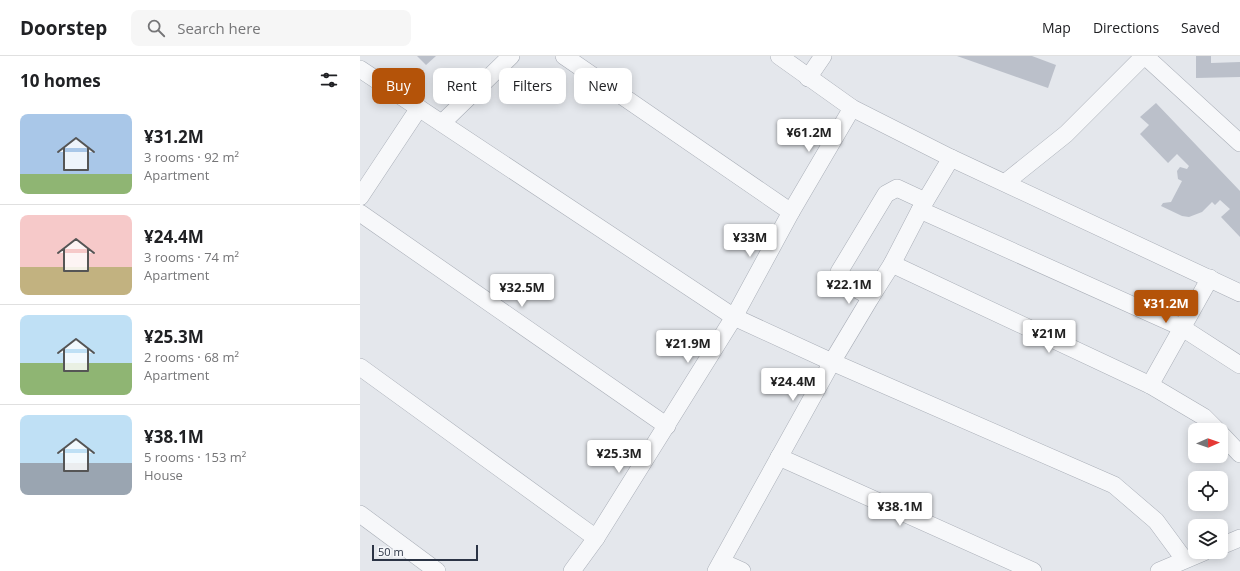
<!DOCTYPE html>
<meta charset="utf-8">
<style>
:root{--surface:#fff;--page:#f6f6f6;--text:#202124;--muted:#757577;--line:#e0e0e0;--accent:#b45309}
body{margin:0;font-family:"Open Sans",sans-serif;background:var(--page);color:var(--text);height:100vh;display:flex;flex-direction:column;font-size:15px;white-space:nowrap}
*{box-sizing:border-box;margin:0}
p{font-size:13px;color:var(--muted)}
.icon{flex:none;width:22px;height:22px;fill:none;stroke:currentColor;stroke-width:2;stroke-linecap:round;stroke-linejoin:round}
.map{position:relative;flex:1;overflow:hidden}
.details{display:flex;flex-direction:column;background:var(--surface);width:360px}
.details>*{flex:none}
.banner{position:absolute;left:12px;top:12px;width:380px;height:36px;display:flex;gap:8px}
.needle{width:26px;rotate:88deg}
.fabs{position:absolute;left:828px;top:367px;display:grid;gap:8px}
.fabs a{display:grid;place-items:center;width:40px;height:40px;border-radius:8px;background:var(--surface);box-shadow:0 2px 10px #0003;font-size:20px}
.scale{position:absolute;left:12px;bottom:10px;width:106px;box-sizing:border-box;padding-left:4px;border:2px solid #2b3445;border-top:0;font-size:11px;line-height:14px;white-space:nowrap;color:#2b3445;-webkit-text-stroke:3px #f4f6f9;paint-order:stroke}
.price{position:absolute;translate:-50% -34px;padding:0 9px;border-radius:4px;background:#fff;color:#222;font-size:13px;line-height:26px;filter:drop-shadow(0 1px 2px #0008)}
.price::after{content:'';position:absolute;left:50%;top:24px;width:12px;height:9px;margin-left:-6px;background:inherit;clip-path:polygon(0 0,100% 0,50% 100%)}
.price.current{background:var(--accent);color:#fff}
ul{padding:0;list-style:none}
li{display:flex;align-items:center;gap:12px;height:100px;padding:0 20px}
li+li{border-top:1px solid var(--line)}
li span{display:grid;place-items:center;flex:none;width:112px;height:80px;border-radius:8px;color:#555}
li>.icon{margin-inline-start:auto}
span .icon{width:48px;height:48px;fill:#fffc;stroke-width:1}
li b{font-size:17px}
h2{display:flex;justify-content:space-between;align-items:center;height:48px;padding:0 20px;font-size:17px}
.pill{padding:0 14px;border-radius:8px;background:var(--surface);box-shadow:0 2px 10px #0003;font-size:14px;line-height:36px}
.pill.current{background:var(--accent);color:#fff}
header{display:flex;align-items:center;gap:24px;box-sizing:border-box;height:56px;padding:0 20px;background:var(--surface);border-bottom:1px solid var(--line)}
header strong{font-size:19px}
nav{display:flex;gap:22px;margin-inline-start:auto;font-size:14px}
.search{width:280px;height:36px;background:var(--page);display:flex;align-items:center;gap:10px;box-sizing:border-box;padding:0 14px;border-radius:8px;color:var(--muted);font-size:15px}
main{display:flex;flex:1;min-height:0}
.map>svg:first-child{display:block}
</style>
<header>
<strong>Doorstep</strong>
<div class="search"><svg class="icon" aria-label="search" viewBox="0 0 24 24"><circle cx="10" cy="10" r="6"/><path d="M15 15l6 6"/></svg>Search here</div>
<nav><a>Map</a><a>Directions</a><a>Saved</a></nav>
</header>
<main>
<section class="details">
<h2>10 homes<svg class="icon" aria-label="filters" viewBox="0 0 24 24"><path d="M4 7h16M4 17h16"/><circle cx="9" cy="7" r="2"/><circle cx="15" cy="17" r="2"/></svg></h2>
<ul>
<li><span style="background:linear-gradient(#a9c7e8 75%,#8fb573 0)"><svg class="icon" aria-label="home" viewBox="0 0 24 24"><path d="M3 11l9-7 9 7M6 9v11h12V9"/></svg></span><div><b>¥31.2M</b><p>3 rooms · 92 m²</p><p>Apartment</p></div></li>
<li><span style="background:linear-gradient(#f6c9c9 65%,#c2b280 0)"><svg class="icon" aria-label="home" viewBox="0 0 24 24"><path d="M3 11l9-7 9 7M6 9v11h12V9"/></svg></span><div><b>¥24.4M</b><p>3 rooms · 74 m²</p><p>Apartment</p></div></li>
<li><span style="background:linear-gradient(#bfe0f5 60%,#8fb573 0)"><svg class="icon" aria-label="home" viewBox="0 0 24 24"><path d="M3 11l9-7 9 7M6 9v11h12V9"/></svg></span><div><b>¥25.3M</b><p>2 rooms · 68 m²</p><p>Apartment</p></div></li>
<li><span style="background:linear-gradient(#bfe0f5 60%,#9aa5b1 0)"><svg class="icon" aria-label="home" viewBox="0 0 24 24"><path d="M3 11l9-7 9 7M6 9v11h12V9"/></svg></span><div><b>¥38.1M</b><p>5 rooms · 153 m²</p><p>House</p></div></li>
</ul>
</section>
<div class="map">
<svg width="880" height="515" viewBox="0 0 880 515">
<rect width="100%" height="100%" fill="#e4e7ec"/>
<!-- building -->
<g fill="#bbc0ca">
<polygon points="57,0 76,0 66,9"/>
<polygon points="597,0 672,0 696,9 688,32"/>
<polygon points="836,0 851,0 851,7 880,6 880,21 836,22"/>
<polygon points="796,47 880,135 880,181 861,161 870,153 860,144 855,149 852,146 842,156 829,161 822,160 801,150 803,147 811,146 822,125 818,123 817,115 820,111 827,113 829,110 817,98 808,107 780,78 789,69 780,61"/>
</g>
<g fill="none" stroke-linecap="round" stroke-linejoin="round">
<defs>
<g id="minor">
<polyline points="204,0 431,156"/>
<polyline points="419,0 492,52 591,102 880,237"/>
<polyline points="785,0 880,87"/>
<polyline points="0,13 374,261 472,306 754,429 796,465 824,503"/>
<polyline points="448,22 463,0"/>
<polyline points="82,67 151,0"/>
<polyline points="646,126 706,78 784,0"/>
<polyline points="0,141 59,52"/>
<polyline points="560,154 821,271 880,309"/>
<polyline points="0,157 307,370"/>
<polyline points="532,208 790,329 844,361 857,374"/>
<polyline points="511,241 482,225 479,216 526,138 537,132 565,145"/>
<polyline points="0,311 236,482"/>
<polyline points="790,329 850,222"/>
<polyline points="861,378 880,398"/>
<polyline points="419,401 673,515"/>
<polyline points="0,458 77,515"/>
<polyline points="861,490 880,482"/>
<polyline points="362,506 382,515"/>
<polyline points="212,515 236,482 374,261 431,156 492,52"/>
<polyline points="356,515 472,306 511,241 532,208 560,154 591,102"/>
<polyline points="799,515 844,496"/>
</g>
</defs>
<!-- minor casing -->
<use href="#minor" stroke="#a9aeb7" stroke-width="18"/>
<!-- minor -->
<use href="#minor" stroke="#f7f8fa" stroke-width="17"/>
</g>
</svg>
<div class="fabs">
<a><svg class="needle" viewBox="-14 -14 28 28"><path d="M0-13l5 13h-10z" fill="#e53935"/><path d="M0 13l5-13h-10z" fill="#757577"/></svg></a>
<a><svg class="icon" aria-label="locate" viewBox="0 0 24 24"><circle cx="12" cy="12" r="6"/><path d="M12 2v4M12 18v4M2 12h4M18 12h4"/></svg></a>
<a><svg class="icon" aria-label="layers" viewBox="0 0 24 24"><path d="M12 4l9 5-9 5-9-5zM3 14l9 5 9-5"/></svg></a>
</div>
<div class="scale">50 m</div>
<b class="price" style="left:449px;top:97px">¥61.2M</b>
<b class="price" style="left:390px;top:202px">¥33M</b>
<b class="price" style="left:489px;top:249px">¥22.1M</b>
<b class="price" style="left:162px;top:252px">¥32.5M</b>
<b class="price current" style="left:806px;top:268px">¥31.2M</b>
<b class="price" style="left:689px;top:298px">¥21M</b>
<b class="price" style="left:328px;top:308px">¥21.9M</b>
<b class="price" style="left:433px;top:346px">¥24.4M</b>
<b class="price" style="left:259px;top:418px">¥25.3M</b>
<b class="price" style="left:540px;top:471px">¥38.1M</b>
<div class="banner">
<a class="pill current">Buy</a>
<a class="pill">Rent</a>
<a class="pill">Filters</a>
<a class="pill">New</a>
</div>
</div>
</main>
